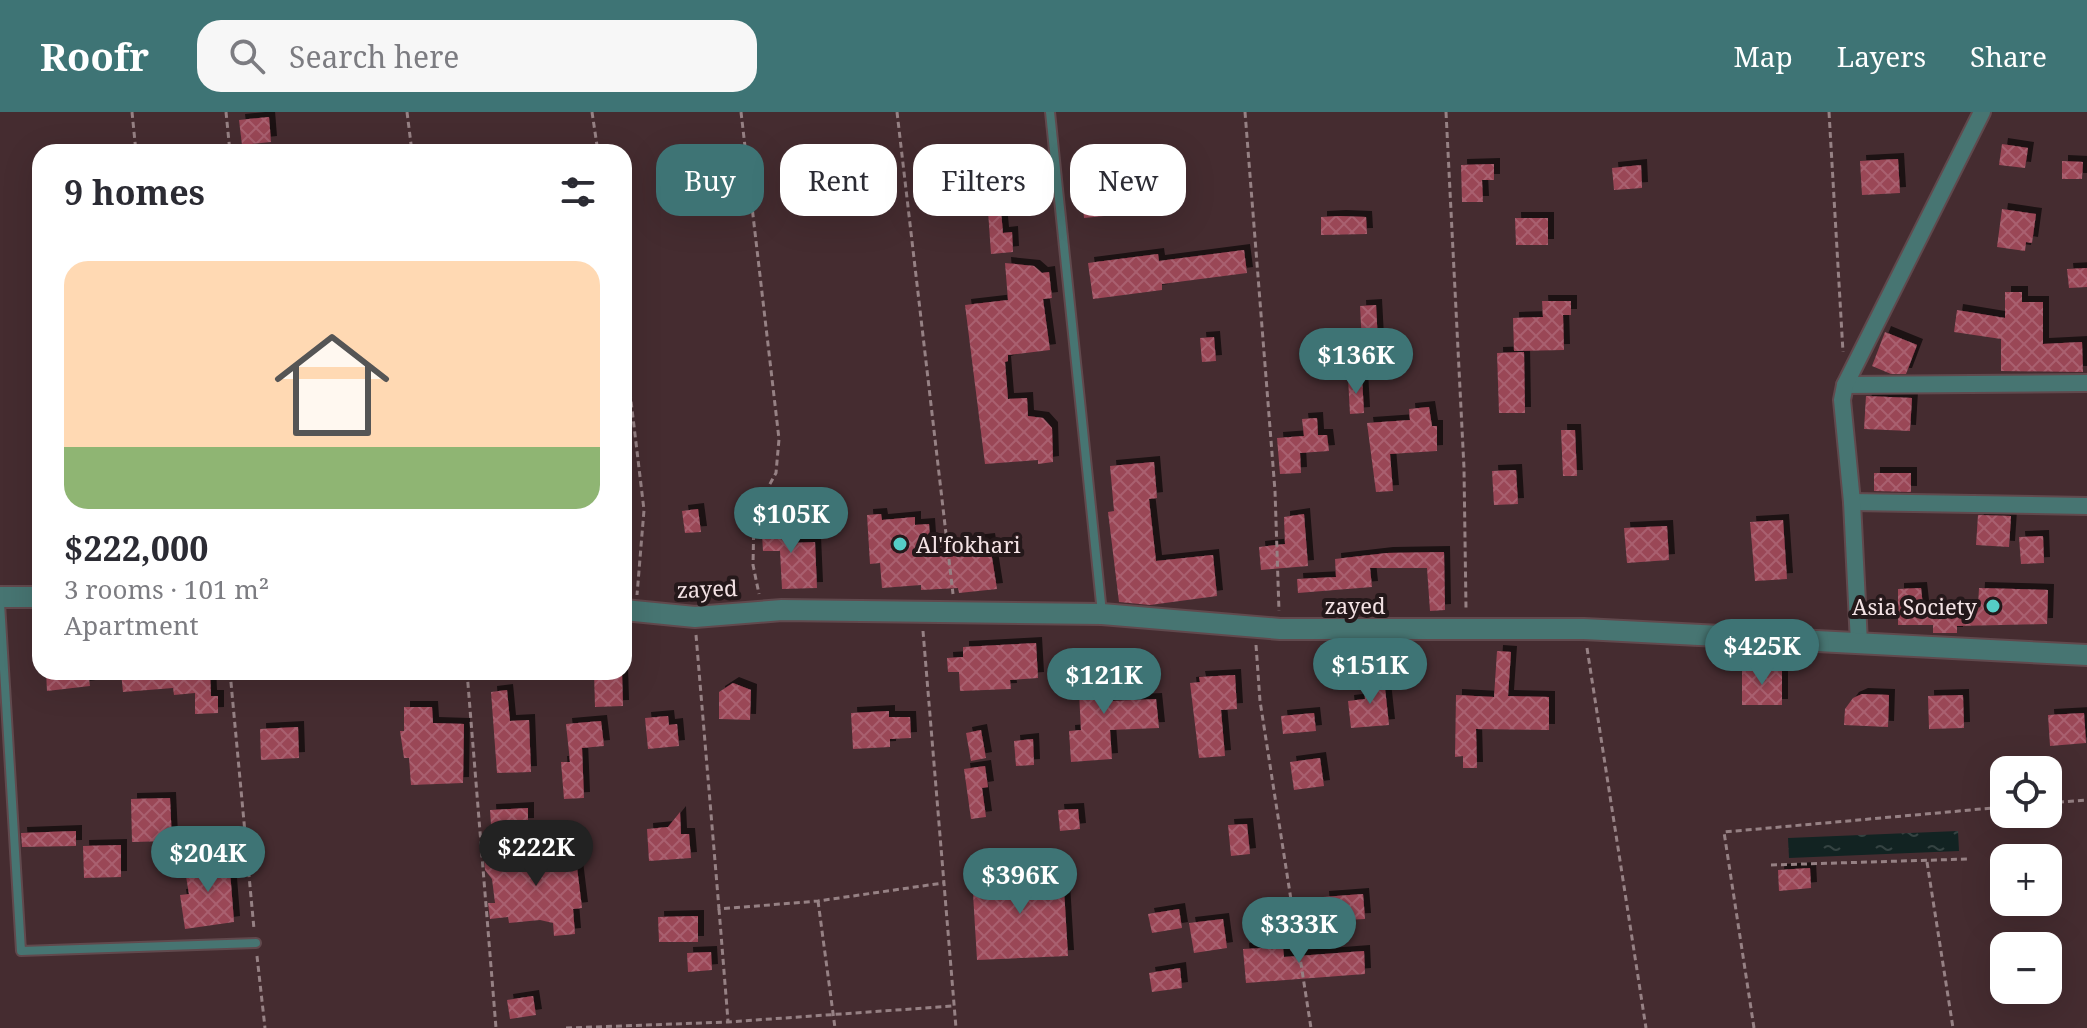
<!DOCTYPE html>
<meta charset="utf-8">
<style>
:root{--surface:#fff;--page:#f7f7f7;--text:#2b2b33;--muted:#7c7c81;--line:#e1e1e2;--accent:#3e7475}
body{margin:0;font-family:"Noto Serif",serif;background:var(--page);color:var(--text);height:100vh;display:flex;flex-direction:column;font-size:30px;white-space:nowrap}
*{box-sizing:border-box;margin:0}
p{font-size:26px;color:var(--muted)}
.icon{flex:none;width:44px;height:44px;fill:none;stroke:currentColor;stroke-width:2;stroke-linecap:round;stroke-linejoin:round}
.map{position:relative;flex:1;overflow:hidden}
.side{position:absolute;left:32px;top:32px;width:600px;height:536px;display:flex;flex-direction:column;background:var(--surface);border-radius:24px;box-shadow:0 8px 32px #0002}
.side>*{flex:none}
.top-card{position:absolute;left:656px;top:32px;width:760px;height:72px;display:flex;gap:16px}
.buttons{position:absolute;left:1990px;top:644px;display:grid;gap:16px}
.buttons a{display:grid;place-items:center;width:72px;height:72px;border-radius:16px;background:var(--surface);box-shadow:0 8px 32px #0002;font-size:40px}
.price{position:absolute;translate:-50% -68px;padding:0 18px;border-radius:28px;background:var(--accent);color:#fff;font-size:26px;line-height:52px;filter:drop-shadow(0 2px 4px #0008)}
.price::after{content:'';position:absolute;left:50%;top:48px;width:24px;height:18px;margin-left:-12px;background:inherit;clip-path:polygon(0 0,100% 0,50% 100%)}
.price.active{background:#222;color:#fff}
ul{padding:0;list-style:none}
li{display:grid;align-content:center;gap:16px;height:424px;padding:0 32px}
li+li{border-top:2px solid var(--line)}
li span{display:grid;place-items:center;height:248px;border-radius:24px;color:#555}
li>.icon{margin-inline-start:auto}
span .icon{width:144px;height:144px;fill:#fffc;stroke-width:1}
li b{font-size:34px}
h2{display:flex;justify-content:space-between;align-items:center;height:96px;padding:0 32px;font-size:34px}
.pill{padding:0 28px;border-radius:24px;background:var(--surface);box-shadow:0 8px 32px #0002;font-size:28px;line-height:72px}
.pill.active{background:var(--accent);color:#fff}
header{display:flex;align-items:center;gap:48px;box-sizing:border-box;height:112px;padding:0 40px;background:var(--accent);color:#fff}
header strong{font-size:38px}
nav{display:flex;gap:44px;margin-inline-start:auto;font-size:28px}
.search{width:560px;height:72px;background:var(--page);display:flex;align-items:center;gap:20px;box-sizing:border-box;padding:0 28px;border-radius:24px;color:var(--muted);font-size:30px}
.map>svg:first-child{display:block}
</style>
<header>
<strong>Roofr</strong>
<div class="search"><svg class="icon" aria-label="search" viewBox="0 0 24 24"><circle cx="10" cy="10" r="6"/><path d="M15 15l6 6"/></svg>Search here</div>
<nav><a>Map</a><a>Layers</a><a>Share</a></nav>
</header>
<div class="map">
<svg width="2087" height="916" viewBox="0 0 2087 916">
<defs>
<pattern id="water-ripples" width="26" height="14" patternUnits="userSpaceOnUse" patternTransform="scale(2)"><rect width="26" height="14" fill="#122322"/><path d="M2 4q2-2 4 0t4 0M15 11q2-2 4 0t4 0" fill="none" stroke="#354342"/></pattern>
<pattern id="building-cross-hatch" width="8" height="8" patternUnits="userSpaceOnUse" patternTransform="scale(2)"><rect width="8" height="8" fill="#9a4657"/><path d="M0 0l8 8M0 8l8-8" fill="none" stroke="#a9606f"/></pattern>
<filter id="shadow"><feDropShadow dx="6" dy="-6" stdDeviation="0" flood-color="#0009"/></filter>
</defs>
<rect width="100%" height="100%" fill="#452c30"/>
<!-- water -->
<polygon fill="url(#water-ripples)" points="1958,719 1959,739 1789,746 1788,726"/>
<!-- building -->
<g fill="url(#building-cross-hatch)" filter="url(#shadow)">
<polygon points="269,5 271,30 242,33 239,8"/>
<polygon points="2002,32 2028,36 2025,56 1999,53"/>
<polygon points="1898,47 1900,81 1862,83 1860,49"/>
<polygon points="2062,49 2083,50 2082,67 2062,67"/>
<polygon points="1494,52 1494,68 1482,68 1483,90 1462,90 1461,53"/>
<polygon points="1641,53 1642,76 1614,78 1612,56"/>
<polygon points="1122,69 1124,102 1084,106 1081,72"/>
<polygon points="999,77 1003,121 1012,120 1013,140 991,142 988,99 947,103 945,82"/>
<polygon points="2002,97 2036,102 2032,131 2026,130 2025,139 1997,135"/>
<polygon points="1340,104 1366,105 1367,122 1321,123 1321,105"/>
<polygon points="1515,106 1548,106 1548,133 1516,133"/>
<polygon points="1244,138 1247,161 1162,172 1162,178 1093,187 1088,151 1158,142 1159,149"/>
<polygon points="1005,151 1034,154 1042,161 1049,160 1052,186 1043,187 1050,238 1008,243 1008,249 1005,250 1008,287 1027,286 1028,304 1043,306 1052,316 1053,350 1038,352 1038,348 985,352 965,193 1008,188"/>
<polygon points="2087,156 2087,175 2069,176 2067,157"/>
<polygon points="2005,180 2022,180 2022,190 2043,190 2043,232 2082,230 2083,260 2001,259 2001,227 1954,220 1957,198 2005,206"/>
<polygon points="1542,189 1571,189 1571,203 1563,203 1564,238 1514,239 1513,206 1543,205"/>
<polygon points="1376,193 1378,230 1362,232 1360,194"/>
<polygon points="1885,220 1917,233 1906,262 1891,262 1872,254"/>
<polygon points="1214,225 1216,249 1202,250 1200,226"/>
<polygon points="1524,240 1525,301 1499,301 1497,241"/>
<polygon points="1362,265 1364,301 1350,302 1348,266"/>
<polygon points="1866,284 1912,286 1910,319 1864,317"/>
<polygon points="1429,295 1432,314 1437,314 1437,339 1390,342 1393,379 1376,380 1367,311 1410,308 1409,297"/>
<polygon points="1317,306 1318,323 1327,323 1329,339 1300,341 1301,361 1280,362 1277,326 1304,324 1302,307"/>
<polygon points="1561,318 1575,318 1577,364 1563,364"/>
<polygon points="1154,350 1157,386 1149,387 1156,449 1213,443 1217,484 1150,493 1119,490 1108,400 1114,399 1110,354"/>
<polygon points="1516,358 1518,392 1494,393 1492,359"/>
<polygon points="1874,361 1911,361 1911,380 1874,379"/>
<polygon points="698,397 701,420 685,421 682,399"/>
<polygon points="881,402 882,408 915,405 915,413 929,412 931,442 963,439 962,430 989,427 997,477 959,481 958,476 921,478 921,473 882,476 880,451 870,452 867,403"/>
<polygon points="1304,402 1308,454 1261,458 1259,435 1285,432 1284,405"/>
<polygon points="1978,403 2011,404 2009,435 1976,433"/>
<polygon points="788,407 789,431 815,430 817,476 782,477 780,439 763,439 761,408"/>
<polygon points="1783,408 1787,467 1755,469 1750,410"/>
<polygon points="1667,414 1669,448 1627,451 1624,416"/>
<polygon points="2043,424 2044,451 2021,452 2019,425"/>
<polygon points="1444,440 1445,498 1430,499 1427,456 1370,456 1372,475 1298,481 1297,467 1336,465 1335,447 1387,441"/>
<polygon points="1921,476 1923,494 1978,494 1979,476 2048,478 2047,512 1957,514 1957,521 1933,521 1933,513 1898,513 1898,477"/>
<polygon points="1036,531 1038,566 1010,568 1011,577 960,579 959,560 948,560 947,546 963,545 963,535"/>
<polygon points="1497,539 1511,540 1508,584 1549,585 1549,618 1476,617 1477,656 1463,656 1463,644 1455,645 1456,583 1494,585"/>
<polygon points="1742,557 1782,558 1782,593 1742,593"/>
<polygon points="46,560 88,560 90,574 47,579"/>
<polygon points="121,560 210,560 211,584 218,584 218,601 195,602 195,581 174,583 173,576 123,580"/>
<polygon points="594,560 622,560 623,594 595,595"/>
<polygon points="1110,560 1112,589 1156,587 1159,616 1110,618 1112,647 1071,650 1069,619 1081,618 1079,581 1066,582 1065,564"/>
<polygon points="1235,563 1237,597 1221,598 1225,644 1199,646 1190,571 1200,570 1199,565"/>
<polygon points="1384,567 1389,613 1351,616 1348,589 1365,587 1363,569"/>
<polygon points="733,571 751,578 750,608 719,607 719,580"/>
<polygon points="507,578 510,609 529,608 531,660 497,661 491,580"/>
<polygon points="1862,582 1889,583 1888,615 1844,613 1845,597 1853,586"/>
<polygon points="1963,583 1964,616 1929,617 1928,584"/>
<polygon points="404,595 432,595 433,611 464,612 463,671 411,673 409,646 404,646 400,619 404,619"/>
<polygon points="889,599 889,605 910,605 911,626 890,627 890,635 853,637 851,601"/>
<polygon points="1314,601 1316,619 1283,622 1281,604"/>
<polygon points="2084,601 2086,631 2050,634 2048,603"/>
<polygon points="668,604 669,613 677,612 679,634 648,637 645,606"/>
<polygon points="601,609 604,634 582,636 584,686 564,687 561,650 570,650 566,612"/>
<polygon points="298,615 299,646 261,648 260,617"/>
<polygon points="981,618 986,646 971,649 966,621"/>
<polygon points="1033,627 1034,653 1016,654 1014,629"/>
<polygon points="1320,646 1324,674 1294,678 1290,650"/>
<polygon points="985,654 988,675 982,676 986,705 971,707 964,657"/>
<polygon points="170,686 172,729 132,730 131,687"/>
<polygon points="528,696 528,712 491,713 490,698"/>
<polygon points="1078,697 1080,717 1060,719 1058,698"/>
<polygon points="680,700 681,722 689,722 691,746 649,749 647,717 668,715"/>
<polygon points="1247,712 1250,742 1231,744 1228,713"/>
<polygon points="76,719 76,734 22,735 21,721"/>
<polygon points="121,733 121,765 84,766 83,734"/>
<polygon points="544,738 575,739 582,796 573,797 575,822 554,824 553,811 540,808 509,811 508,805 490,807 488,791 495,791 492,767 485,758 484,744"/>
<polygon points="229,746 234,810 185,817 180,783 189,782 184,753"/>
<polygon points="1810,756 1811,776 1779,779 1778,758"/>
<polygon points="1063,761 1068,844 977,848 972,765"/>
<polygon points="1363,782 1365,807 1325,809 1323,785"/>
<polygon points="1179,797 1182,816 1152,821 1148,802"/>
<polygon points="698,804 698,830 659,830 658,805"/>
<polygon points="1223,807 1227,836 1194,841 1189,811"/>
<polygon points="1283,835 1284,845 1364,839 1365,862 1246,871 1243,837"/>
<polygon points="711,840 712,858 688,860 687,841"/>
<polygon points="1180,856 1182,876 1152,880 1149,861"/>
<polygon points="533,884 536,903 510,907 507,888"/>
</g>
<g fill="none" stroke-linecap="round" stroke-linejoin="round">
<defs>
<g id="service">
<polyline points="1050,0 1102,501"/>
<polyline points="0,491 21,839 256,831"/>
</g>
<g id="minor">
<polyline points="1845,273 2087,271"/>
<polyline points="1852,390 2087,394"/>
<polyline points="1859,531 1852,390 1842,288 1845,273 1982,0"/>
</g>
<g id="tertiary">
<polyline points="0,485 40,485"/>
<polyline points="624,498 695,505 782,498 1102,502 1280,517 1584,517 2087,543"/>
</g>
</defs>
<!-- service casing -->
<use href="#service" stroke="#61494d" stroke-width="12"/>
<!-- minor casing -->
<use href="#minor" stroke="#61494d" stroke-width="20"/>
<!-- tertiary casing -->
<use href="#tertiary" stroke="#61494d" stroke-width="24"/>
<!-- path -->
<g stroke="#968184" stroke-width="3" stroke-dasharray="6 4" stroke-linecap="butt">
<polyline points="132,0 136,40"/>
<polyline points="226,0 230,40"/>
<polyline points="407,0 412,40"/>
<polyline points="592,0 598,40"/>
<polyline points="741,0 779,327 776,361 754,401 753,453 759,482"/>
<polyline points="897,0 953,482"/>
<polyline points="1245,0 1275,379 1279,499"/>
<polyline points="1446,0 1464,356 1466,497"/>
<polyline points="1829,0 1843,240"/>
<polyline points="624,230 644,398 637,483"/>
<polyline points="923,519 956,916"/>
<polyline points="696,523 719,797 818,789 943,771"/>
<polyline points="1256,533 1260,589 1311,916"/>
<polyline points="1587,536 1646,916"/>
<polyline points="230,560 254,817"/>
<polyline points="467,560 496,916"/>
<polyline points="2048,691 2087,688"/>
<polyline points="1927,750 1953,916"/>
<polyline points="1771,753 1968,747"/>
<polyline points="818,789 835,916"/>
<polyline points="719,797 728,909"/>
<polyline points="257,844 265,916"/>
<polyline points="566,916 728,910 953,894"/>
<polyline points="1754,916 1724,720 2004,695"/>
</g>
<!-- service -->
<use href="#service" stroke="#477572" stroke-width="8"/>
<!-- minor -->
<use href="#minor" stroke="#477572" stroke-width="16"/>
<!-- tertiary -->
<use href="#tertiary" stroke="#477572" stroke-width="20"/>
</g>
<!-- markers -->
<g fill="#55cdc6" stroke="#24181a" stroke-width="3">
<circle cx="900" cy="432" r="8"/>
<circle cx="1993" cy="494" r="8"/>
</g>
<g text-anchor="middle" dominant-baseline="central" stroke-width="8" stroke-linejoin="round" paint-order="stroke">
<!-- poi labels -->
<g font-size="22" fill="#f3e2e4" stroke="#24181a" text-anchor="start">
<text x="916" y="432">Al'fokhari</text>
<text x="1977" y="494" text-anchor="end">Asia Society</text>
</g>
<!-- street labels -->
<g font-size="22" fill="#f3e2e4" stroke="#24181a">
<text transform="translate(707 476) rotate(-2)">zayed</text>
<text x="1355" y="493">zayed</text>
</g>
</g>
</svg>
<div class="buttons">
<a><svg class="icon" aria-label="locate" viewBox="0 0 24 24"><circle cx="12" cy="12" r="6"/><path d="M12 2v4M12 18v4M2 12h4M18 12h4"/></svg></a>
<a>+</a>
<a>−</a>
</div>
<b class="price" style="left:1356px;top:284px">$136K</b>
<b class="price" style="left:791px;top:443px">$105K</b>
<b class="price" style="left:1762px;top:575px">$425K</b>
<b class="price" style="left:1370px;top:594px">$151K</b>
<b class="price" style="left:1104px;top:604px">$121K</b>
<b class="price active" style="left:536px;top:776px">$222K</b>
<b class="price" style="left:208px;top:782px">$204K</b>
<b class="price" style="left:1020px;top:804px">$396K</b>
<b class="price" style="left:1299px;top:853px">$333K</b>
<div class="top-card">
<a class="pill active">Buy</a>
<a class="pill">Rent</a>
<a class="pill">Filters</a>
<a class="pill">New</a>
</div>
<section class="side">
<h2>9 homes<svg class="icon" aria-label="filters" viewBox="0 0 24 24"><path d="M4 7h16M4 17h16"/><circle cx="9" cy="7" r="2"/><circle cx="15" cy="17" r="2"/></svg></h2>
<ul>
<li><span style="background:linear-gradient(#ffd9b3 75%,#8fb573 0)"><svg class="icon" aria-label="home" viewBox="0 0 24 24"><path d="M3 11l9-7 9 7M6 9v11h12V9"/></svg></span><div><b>$222,000</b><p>3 rooms · 101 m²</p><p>Apartment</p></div></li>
</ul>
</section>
</div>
